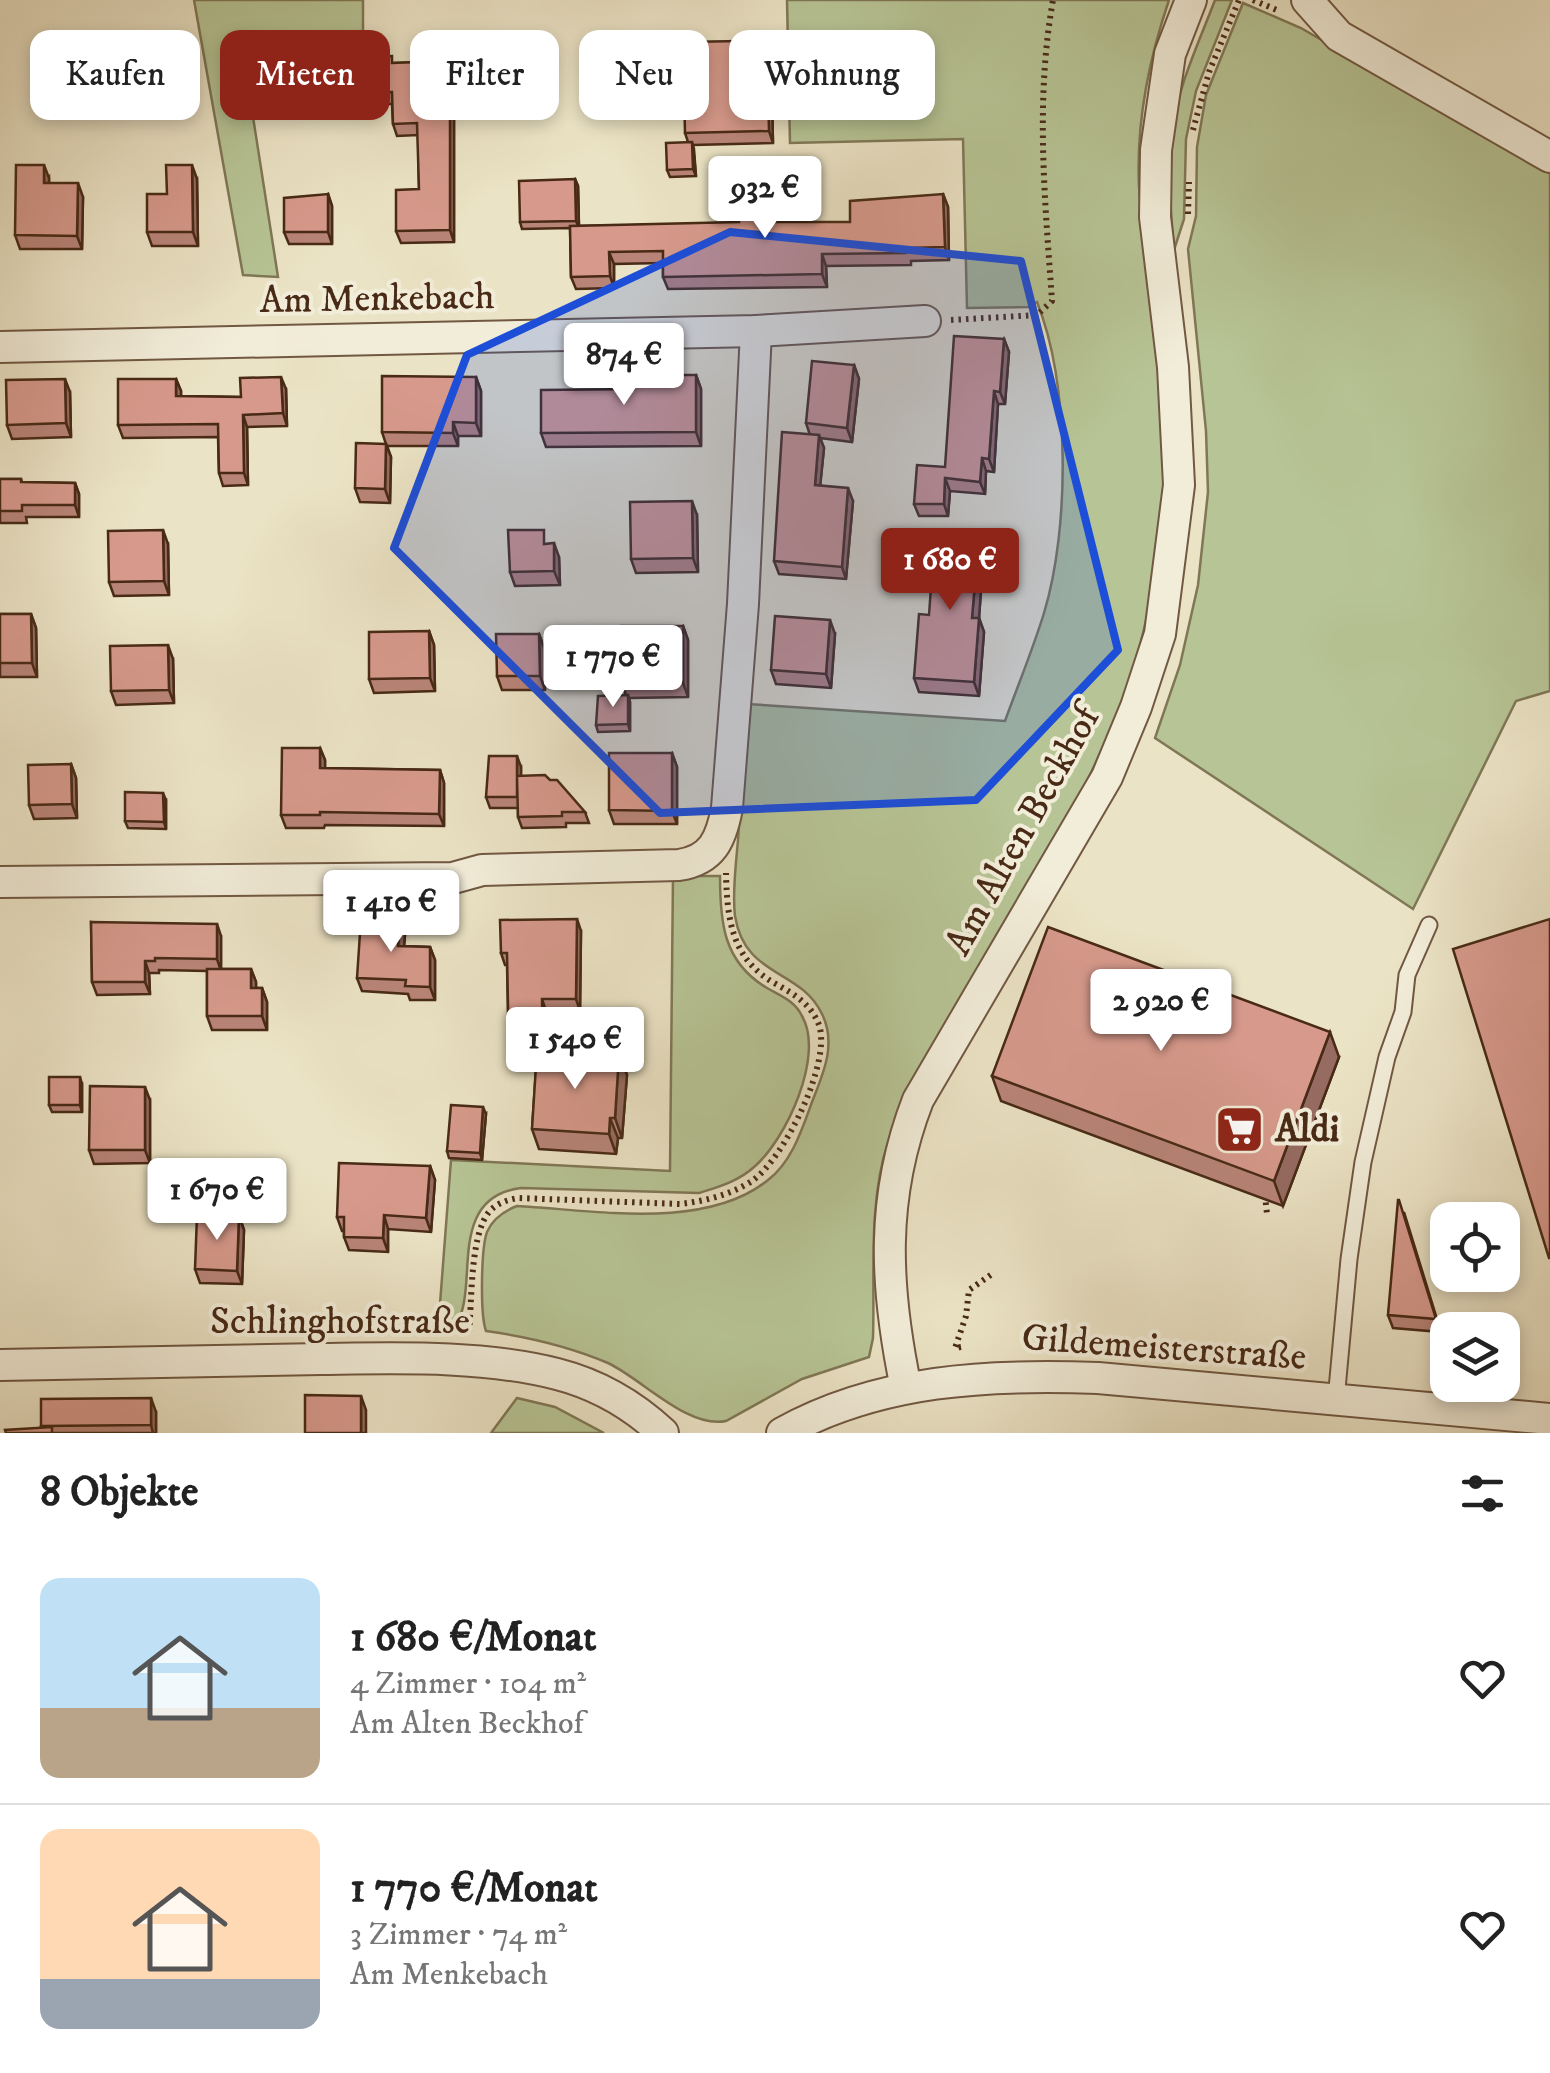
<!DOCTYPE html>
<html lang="de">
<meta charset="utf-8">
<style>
:root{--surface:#fff;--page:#f6f6f6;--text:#222;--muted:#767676;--line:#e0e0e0;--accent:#8f2418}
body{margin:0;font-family:"IM FELL DW Pica",serif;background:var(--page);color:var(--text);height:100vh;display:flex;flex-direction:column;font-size:38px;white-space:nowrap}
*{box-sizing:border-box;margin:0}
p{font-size:32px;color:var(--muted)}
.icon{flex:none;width:55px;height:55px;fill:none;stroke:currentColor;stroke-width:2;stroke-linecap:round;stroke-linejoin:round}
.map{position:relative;height:1433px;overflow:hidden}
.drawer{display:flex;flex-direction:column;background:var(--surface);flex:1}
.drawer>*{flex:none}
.guide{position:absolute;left:30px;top:30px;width:1000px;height:90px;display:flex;gap:20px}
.fabs{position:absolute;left:1430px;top:1202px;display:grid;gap:20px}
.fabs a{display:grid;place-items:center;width:90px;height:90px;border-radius:20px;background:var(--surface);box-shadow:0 5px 15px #0003;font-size:50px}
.price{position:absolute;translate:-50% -85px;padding:0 22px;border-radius:10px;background:#fff;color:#222;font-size:32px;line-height:65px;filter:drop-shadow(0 2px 5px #0008)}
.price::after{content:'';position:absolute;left:50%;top:60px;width:30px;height:22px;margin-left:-15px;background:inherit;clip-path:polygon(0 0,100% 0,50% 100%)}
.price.selected{background:var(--accent);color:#fff}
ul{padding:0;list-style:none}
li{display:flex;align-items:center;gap:30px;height:250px;padding:0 40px}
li+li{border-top:2px solid var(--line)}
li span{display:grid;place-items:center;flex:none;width:280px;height:200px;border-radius:20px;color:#555}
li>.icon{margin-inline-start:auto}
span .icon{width:120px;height:120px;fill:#fffc;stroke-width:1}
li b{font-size:42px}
h2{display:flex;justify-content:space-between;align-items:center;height:120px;padding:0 40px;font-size:42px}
.pill{padding:0 35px;border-radius:20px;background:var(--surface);box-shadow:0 5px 15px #0003;font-size:35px;line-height:90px}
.pill.selected{background:var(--accent);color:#fff}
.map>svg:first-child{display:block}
</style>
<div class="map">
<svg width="1550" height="1433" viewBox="0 0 1550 1433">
<rect width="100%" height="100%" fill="#ebe3c5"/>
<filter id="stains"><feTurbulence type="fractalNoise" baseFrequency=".002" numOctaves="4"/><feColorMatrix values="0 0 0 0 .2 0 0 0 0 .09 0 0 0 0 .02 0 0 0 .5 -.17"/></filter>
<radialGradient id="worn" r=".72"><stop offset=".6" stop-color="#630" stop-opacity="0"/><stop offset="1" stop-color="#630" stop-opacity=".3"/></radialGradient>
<!-- green -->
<g fill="#b7c495" stroke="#807756" stroke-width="2.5">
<polygon points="194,0 363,0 363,67 246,72 278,277 243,275"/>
<path d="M787,0H1169C1149,59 1136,123 1139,186C1145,284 1165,381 1164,480C1163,530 1156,581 1144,629C1112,764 1029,883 960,1001C934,1047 904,1091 888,1142C868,1203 875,1275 873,1338L869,1357L802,1379L726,1421C688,1429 642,1379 608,1363C568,1346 529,1337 486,1331C480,1314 481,1249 487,1232C493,1218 504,1211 517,1206C594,1210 705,1231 768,1180C792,1162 802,1129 812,1102C823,1074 837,1044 822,1014C800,968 745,978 735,916C732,892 736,864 738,840C741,795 744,749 748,704L1005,721C1018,685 1033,649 1044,613C1070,527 1070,385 1037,302L1028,307L967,308L963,139L790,143Z"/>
<path d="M1215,0H1232L1196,91L1186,139L1184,219L1174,250C1169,195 1165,140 1182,87C1191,58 1204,29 1215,0Z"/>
<polygon points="1243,3 1301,28 1550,173 1550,691 1516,701 1413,909 1155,738 1180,665 1198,585 1208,492 1206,431 1188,249 1196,216 1197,147 1206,95"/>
<path d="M673,876H720C720,922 723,962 767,988C781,996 795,1001 802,1016C825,1055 786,1140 754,1167C739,1181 718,1187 699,1193L521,1188C431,1199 496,1327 438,1330L451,1160L670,1171Z"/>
<polygon points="517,1398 555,1407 604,1433 491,1433"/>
</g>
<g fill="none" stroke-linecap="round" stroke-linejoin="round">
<defs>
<polyline id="service" points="1336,1400 1349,1259 1363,1162 1387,1057 1403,1012 1407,975 1429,925"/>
<g id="minor">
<polyline points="1307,0 1339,36 1550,157"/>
<polyline points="0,347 756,331 925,321"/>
<path d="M0,882L453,878L482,870L679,865C712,860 721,840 727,808L743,604L756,331"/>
<path d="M0,1365C107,1362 214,1360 321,1359C399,1358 481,1355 557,1374C596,1384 633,1405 663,1433"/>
<path d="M906,1388C885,1287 880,1198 918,1100L1107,777L1136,707L1160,634L1179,485L1173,367L1155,217L1156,150L1170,54L1191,0"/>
<path d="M782,1433C879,1379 989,1374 1098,1378L1550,1419"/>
</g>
</defs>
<!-- service casing -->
<use href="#service" stroke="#715842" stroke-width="19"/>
<!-- minor casing -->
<use href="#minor" stroke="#715842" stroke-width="34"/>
<!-- path -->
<g stroke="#482a16" stroke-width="6" stroke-dasharray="2.5 5" stroke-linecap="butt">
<polyline points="1253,0 1279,11"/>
<polyline points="1193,130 1209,72 1239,0"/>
<polyline points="1188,214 1189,182"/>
<path d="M951,320L1037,315L1052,301C1045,200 1035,101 1053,0"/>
<polyline points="1265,1195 1267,1214"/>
<path d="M469,1332C472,1301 470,1235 489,1212C497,1203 507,1200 518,1198L680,1204C705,1201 730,1195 752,1181C783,1160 832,1063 819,1025C811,1004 794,994 776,984C732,960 727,920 726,873"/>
<polyline points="961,1347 955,1348 966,1316 969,1290 992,1274"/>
</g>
<!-- service -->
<use href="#service" stroke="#f2edd9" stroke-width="15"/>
<!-- minor -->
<use href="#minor" stroke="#f2edd9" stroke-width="30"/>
</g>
<!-- wall -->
<g fill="#b88478" stroke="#482a16" stroke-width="2.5">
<polygon points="741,41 745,52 746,88 772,99 773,143 693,145 696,176 670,177 667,170 688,142 685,133"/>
<polygon points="450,61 454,73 454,242 401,243 396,231 419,189 418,135 397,136 393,124 392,104 365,104 361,93 394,63"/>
<polygon points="49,178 49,183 83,197 82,249 20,249 15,235"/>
<polygon points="197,179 198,246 152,246 147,232"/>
<polygon points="575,179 578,186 579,226 850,222 943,194 948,207 949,260 911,261 911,265 826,266 827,287 668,289 663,277 663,263 614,264 614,288 576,289 571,277 570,228 522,229 520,222"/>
<polygon points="328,194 332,206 332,244 289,244 284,232"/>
<polygon points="1004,339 1009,352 1005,404 998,404 994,472 986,471 985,494 950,491 948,516 919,516 914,504 945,467"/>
<polygon points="854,365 859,379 852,442 820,438 824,448 820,486 853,501 846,579 779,574 774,561 810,435 806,423"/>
<polygon points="696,375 701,389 701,446 546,447 541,433 634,389"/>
<polygon points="476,377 481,391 481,436 458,436 458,446 387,446 391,457 390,503 360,502 355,488 386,444 382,432"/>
<polygon points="176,379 181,391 181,396 241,397 286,389 287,426 247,427 248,485 223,486 219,473 218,437 123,438 118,425"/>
<polygon points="70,392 71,437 12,439 7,425"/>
<polygon points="0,479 21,479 22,482 75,483 79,494 79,517 26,517 27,523 0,523"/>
<polygon points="697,515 698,572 636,573 631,559"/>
<polygon points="979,536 984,550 979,618 984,632 979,696 919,692 914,678 929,615"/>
<polygon points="168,544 169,595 114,596 109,582"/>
<polygon points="549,544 559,557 560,585 515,586 510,572"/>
<polygon points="0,614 31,614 36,628 37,677 0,677"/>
<polygon points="683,626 688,640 688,697 629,698 630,702 630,731 598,732 596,725 626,695 622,684"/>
<polygon points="429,631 434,645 435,691 374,693 369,679"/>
<polygon points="539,634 544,648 545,690 502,690 497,676"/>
<polygon points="835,634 831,688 776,684 771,670"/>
<polygon points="173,659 174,703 116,705 111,691"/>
<polygon points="320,748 325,760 325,768 440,770 444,783 444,826 325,825 324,828 286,828 281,815"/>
<polygon points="672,753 677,767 677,824 614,824 609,810"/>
<polygon points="71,764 76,778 77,818 34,819 29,805"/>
<polygon points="521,767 521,776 585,812 589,823 566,823 566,827 522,828 518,817 518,808 490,808 486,797"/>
<polygon points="166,800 166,829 128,828 125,821"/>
<polygon points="91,922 221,936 221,969 251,969 256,982 256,988 262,988 267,1002 267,1030 212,1030 207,1016 207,971 159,970 159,973 149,973 150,994 97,995 92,982"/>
<polygon points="581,931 580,1011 546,1011 547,1051 619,1055 627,1075 622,1138 618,1138 616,1154 539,1149 532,1129 536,1069 514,1069 509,1057 507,965 505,965 501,953"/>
<polygon points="405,935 404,946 430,947 435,960 435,1000 410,1000 408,994 362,991 357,978"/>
<polygon points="1339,1057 1283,1206 1001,1101 992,1076"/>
<polygon points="82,1084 82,1112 52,1112 49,1105"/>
<polygon points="150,1100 150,1163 94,1164 89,1150"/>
<polygon points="486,1114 482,1160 449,1158 447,1151"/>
<polygon points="430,1166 435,1180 431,1232 388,1229 388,1252 349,1250 344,1237 344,1231 342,1231 337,1217"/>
<polygon points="1404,1212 1441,1332 1393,1328 1388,1315"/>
<polygon points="239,1216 244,1230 242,1284 200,1283 195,1269"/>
<polygon points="156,1412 156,1433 6,1433 41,1428 41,1426"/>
</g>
<!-- shaded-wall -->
<g fill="#966b61" stroke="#482a16" stroke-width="2.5">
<polygon points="741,41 745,52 746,100 742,88"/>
<polygon points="450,61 454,73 454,242 450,230"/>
<polygon points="768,87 772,99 773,143 769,131"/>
<polygon points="692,142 694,149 696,176 693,169"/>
<polygon points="44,165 49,178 49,196 44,183"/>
<polygon points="192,165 197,179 198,246 193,232"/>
<polygon points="575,179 578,186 579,228 576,221"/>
<polygon points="78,183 83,197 82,249 77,236"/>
<polygon points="328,194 332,206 332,244 328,232"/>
<polygon points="943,194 948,207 949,260 945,247"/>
<polygon points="609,252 614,264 614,288 610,276"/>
<polygon points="822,254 826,266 827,287 822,274"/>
<polygon points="1004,339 1009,352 1005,404 1000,392"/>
<polygon points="854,365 859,379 852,442 847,428"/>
<polygon points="696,375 701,389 701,446 696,432"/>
<polygon points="281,377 286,389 287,426 283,413"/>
<polygon points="476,377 481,391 481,436 476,423"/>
<polygon points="65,379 70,392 71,437 66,423"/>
<polygon points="176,379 181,391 181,409 176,396"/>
<polygon points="994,391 998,404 994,472 989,459"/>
<polygon points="243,415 247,427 248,485 244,473"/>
<polygon points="453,422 458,436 458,446 453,433"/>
<polygon points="819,435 824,448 819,498 815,485"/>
<polygon points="386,444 391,457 390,503 385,489"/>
<polygon points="982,458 986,471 985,494 980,482"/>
<polygon points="945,478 950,491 948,516 944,504"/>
<polygon points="75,483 79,494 79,517 75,505"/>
<polygon points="848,488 853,501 846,579 842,567"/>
<polygon points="692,501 697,515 698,572 693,558"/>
<polygon points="163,530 168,544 169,595 164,581"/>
<polygon points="979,536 984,550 978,631 972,618"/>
<polygon points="554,543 559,557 560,585 554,571"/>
<polygon points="31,614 36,628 37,677 32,663"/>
<polygon points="979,618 984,632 979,696 974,682"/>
<polygon points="830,620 835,634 831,688 826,674"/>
<polygon points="683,626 688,640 688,697 683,683"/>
<polygon points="429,631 434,645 435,691 430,678"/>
<polygon points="539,634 544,648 545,690 540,676"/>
<polygon points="168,645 173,659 174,703 169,690"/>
<polygon points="628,695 630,702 630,731 628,724"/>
<polygon points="320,748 325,760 325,781 320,768"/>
<polygon points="672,753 677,767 677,824 672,811"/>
<polygon points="517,756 521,767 521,787 517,776"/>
<polygon points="71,764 76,778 77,818 72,804"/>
<polygon points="440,770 444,783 444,826 439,814"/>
<polygon points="163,793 166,800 166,829 164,822"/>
<polygon points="577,919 581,931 580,1011 576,999"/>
<polygon points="400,921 405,935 403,959 398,946"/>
<polygon points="217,924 221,936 221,971 217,959"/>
<polygon points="430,947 435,960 435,1000 430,987"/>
<polygon points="145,961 149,973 150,994 145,982"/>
<polygon points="251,969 256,982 256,1002 251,988"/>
<polygon points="262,988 267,1002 267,1030 262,1016"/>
<polygon points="542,999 546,1011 547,1068 543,1056"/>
<polygon points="1330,1032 1339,1057 1283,1206 1274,1181"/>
<polygon points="619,1055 627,1075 622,1138 615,1118"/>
<polygon points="80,1077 82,1084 82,1112 80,1105"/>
<polygon points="145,1087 150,1100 150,1163 145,1150"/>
<polygon points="483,1107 486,1114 482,1160 480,1153"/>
<polygon points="610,1118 618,1138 616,1154 609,1134"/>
<polygon points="430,1166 435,1180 431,1232 426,1218"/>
<polygon points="384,1215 388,1229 388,1252 383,1238"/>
<polygon points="239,1216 244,1230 242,1284 237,1271"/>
<polygon points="361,1396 366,1410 366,1433 361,1433"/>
<polygon points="151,1398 156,1412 156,1433 153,1433 151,1425"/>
</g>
<!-- building -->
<g fill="#d6998b" stroke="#482a16" stroke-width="2.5">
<polygon points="741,41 742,88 768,87 769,131 685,133 683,42"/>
<polygon points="392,56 392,63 450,61 450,230 396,231 396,190 419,189 417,123 393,124 392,92 361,93 360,57"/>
<polygon points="692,142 693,169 667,170 666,143"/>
<polygon points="16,165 44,165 44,183 78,183 77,236 15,235"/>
<polygon points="166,165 192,165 193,232 147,232 147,194 167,194"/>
<polygon points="575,179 576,221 520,222 519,181"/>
<polygon points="328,194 328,232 284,232 284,198"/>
<polygon points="943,194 945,247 906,248 906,253 822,254 822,274 663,277 663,251 609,252 610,276 571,277 570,226 739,222 739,216 770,215 770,222 850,222 850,201"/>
<polygon points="954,336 1004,339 1000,392 994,391 989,459 982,458 980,482 945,478 944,504 914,504 917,465 945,467"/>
<polygon points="812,361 854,365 847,428 806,423"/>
<polygon points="634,375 696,375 696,432 541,433 541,390 634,389"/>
<polygon points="382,376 476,377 476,423 453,422 453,433 382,432"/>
<polygon points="281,377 283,413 243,415 244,473 219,473 218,424 118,425 118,379 176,379 176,396 241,397 240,378"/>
<polygon points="65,379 66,423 7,425 6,380"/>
<polygon points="782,432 819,435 815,485 848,488 842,567 774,561"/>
<polygon points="356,443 386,444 385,489 355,488"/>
<polygon points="0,479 21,479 21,482 75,483 75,505 22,505 22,511 0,511"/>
<polygon points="692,501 693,558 631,559 630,502"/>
<polygon points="163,530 164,581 109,582 108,531"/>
<polygon points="508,530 544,530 544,544 554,543 554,571 510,572"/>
<polygon points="935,532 979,536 972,618 979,618 974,682 914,678 919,614 929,615"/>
<polygon points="0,614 31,614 32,663 0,663"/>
<polygon points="775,616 830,620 826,674 771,670"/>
<polygon points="621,626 683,626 683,683 622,684"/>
<polygon points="429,631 430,678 369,679 369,632"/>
<polygon points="496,634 539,634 540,676 497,676"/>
<polygon points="168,645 169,690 111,691 110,646"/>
<polygon points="628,695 628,724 596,725 598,696"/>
<polygon points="282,748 320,748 320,768 440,770 439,814 320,812 320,815 281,815"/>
<polygon points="609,753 672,753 672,811 609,810"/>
<polygon points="489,756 517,756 517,776 545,775 550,780 557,780 585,812 562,812 562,816 518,817 517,777 517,797 486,797"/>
<polygon points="71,764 72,804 29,805 28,765"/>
<polygon points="125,792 163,793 164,822 125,821"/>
<polygon points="361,918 400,921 398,946 430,947 430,987 405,986 406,980 357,978"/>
<polygon points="577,919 576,999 542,999 543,1051 537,1050 537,1057 509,1057 507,953 501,953 500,920"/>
<polygon points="1550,919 1550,1258 1549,1258 1453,949"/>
<polygon points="91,922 217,924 217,959 155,958 155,961 145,961 145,982 92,982"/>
<polygon points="1048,927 1330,1032 1274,1181 992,1076"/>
<polygon points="207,969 251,969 251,988 262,988 262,1016 207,1016"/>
<polygon points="537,1050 619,1055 615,1118 610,1118 609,1134 532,1129"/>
<rect x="49" y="1077" width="31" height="28"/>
<polygon points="90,1086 145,1087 145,1150 89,1150"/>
<polygon points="451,1105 483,1107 480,1153 447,1151"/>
<polygon points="339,1163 430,1166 426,1218 384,1215 383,1238 344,1237 344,1217 337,1217"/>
<polygon points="1398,1200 1399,1200 1436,1319 1388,1315"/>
<polygon points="197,1215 239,1216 237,1271 195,1269"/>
<polygon points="305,1395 361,1396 361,1433 305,1433"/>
<polygon points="151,1398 151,1425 41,1426 41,1399"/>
<polygon points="52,1427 52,1433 6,1433 5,1430"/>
</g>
<!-- marked area -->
<path fill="#1d4ed8" fill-opacity="0.2" stroke="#1d4ed8" stroke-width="8" stroke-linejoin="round" d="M730,232L1021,261L1118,650L976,800L660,813L394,548L467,355Z"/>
<!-- icons -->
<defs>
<symbol id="supermarket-square" viewBox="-11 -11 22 22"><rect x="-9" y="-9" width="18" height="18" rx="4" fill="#8f2418" stroke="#f2edd9"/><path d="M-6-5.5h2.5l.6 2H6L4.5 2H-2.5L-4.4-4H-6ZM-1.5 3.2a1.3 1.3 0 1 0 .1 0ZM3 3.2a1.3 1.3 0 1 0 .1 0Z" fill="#fff"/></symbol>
</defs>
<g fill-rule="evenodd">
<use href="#supermarket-square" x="1212" y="1102" width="55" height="55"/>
</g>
<g text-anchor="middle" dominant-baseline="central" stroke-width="8" stroke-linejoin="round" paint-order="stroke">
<!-- street labels -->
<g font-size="38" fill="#482a16" stroke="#f2edd9">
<text transform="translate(377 299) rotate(-1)">Am Menkebach</text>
<text transform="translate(1023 831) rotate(-61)">Am Alten Beckhof</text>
<text x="340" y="1322">Schlinghofstraße</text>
<text transform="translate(1164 1348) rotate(4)">Gildemeisterstraße</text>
</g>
<!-- poi labels -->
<g font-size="38" font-weight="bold" fill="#482a16" stroke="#f2edd9" text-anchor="start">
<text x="1275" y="1130">Aldi</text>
</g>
</g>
<rect width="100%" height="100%" filter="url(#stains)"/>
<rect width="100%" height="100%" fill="url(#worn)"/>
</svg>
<div class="fabs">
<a><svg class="icon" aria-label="locate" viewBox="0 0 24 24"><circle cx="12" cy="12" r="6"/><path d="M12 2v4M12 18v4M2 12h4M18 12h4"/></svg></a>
<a><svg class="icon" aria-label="layers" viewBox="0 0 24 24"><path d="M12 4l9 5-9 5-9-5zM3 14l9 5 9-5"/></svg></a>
</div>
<b class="price" style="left:765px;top:241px">932 €</b>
<b class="price" style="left:624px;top:408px">874 €</b>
<b class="price selected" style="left:950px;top:613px">1 680 €</b>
<b class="price" style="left:613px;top:710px">1 770 €</b>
<b class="price" style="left:391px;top:955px">1 410 €</b>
<b class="price" style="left:1161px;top:1054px">2 920 €</b>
<b class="price" style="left:575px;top:1092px">1 540 €</b>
<b class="price" style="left:217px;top:1243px">1 670 €</b>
<div class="guide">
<a class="pill">Kaufen</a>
<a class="pill selected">Mieten</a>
<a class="pill">Filter</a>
<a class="pill">Neu</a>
<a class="pill">Wohnung</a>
</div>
</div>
<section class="drawer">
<h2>8 Objekte<svg class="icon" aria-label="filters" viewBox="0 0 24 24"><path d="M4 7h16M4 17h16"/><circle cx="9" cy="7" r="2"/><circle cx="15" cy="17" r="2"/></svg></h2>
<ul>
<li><span style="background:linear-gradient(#bfe0f5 65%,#b9a48a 0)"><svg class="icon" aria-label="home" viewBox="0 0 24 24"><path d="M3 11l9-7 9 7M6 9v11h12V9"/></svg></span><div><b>1 680 €/Monat</b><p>4 Zimmer · 104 m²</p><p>Am Alten Beckhof</p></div><svg class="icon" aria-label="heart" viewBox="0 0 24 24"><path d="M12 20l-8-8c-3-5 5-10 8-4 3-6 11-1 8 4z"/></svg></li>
<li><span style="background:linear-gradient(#ffd9b3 75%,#9aa5b1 0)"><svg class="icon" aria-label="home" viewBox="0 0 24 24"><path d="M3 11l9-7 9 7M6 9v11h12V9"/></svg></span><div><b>1 770 €/Monat</b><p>3 Zimmer · 74 m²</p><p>Am Menkebach</p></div><svg class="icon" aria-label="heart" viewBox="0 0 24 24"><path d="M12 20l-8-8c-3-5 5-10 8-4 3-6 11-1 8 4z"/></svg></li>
</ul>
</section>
